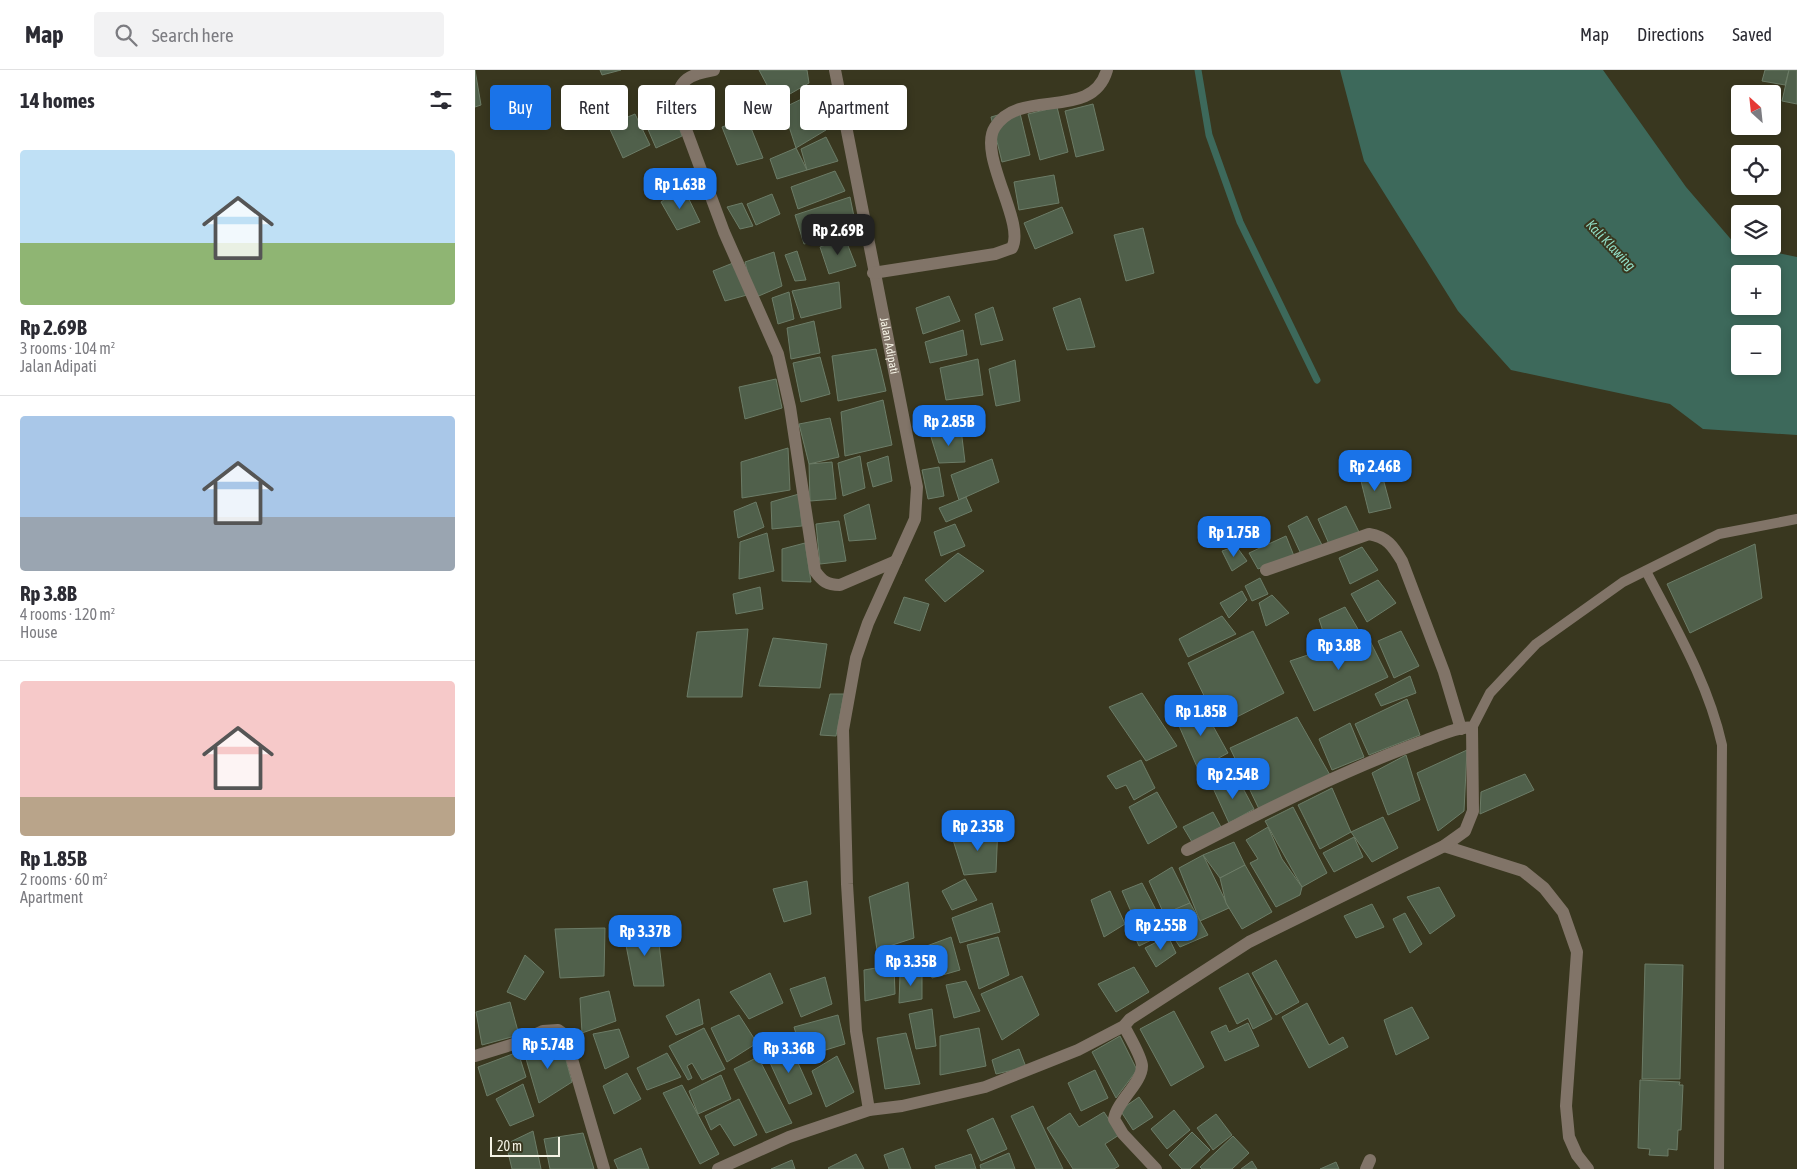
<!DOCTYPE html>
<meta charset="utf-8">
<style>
:root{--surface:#fff;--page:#f2f2f3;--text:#2b2b33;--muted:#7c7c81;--line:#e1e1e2;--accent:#1a73e8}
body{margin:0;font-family:"Asap Condensed",sans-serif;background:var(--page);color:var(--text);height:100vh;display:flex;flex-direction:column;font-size:19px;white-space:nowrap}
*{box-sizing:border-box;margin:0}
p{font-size:16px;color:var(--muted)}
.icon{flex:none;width:28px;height:28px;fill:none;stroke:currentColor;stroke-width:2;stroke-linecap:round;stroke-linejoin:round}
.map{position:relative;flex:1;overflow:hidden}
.panel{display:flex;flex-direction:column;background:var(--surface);width:475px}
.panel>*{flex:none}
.hud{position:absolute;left:15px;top:15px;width:475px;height:45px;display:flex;gap:10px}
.needle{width:32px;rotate:333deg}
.buttons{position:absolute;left:1256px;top:15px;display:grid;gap:10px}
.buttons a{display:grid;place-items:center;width:50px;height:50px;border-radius:5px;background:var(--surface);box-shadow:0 2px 8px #0003;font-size:25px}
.scale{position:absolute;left:15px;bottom:12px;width:70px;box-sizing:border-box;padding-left:5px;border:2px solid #f5f3e5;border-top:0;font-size:14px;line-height:18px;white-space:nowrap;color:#f5f3e5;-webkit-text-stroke:4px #39371f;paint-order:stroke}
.price{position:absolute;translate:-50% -42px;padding:0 11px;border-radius:10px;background:var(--accent);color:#fff;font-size:16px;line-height:32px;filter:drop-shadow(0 1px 2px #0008)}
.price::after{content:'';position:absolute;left:50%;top:30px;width:15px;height:11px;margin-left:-8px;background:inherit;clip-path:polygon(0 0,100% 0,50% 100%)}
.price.on{background:#222;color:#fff}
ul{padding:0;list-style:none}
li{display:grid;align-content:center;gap:10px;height:265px;padding:0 20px}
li+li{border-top:1px solid var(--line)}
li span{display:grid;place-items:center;height:155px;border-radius:5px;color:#555}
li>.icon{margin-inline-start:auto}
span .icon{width:90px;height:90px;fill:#fffc;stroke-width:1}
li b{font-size:21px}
h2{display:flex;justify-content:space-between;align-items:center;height:60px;padding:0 20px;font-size:21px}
.tag{padding:0 18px;border-radius:5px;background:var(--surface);box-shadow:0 2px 8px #0003;font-size:18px;line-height:45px}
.tag.on{background:var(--accent);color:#fff}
header{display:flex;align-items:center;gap:30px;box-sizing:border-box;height:70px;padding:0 25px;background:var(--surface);border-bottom:1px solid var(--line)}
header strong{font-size:24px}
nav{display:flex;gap:28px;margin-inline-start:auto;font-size:18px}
.search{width:350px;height:45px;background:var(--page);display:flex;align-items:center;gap:12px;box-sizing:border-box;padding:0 18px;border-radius:5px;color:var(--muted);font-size:19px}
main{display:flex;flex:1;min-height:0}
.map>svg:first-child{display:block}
</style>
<header>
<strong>Map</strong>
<div class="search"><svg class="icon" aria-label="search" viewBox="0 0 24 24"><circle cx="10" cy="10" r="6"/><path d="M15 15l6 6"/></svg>Search here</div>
<nav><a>Map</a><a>Directions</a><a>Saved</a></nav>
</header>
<main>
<section class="panel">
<h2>14 homes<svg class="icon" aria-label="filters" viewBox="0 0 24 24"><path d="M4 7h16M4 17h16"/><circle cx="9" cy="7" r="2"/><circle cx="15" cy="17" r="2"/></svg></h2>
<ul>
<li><span style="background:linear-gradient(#bfe0f5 60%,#8fb573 0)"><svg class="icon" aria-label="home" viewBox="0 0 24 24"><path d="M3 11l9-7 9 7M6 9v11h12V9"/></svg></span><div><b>Rp 2.69B</b><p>3 rooms · 104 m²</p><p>Jalan Adipati</p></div></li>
<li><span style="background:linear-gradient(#a9c7e8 65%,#9aa5b1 0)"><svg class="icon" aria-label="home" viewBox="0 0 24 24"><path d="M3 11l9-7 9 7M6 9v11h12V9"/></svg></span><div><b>Rp 3.8B</b><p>4 rooms · 120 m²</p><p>House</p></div></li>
<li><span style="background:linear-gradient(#f6c9c9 75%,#b9a48a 0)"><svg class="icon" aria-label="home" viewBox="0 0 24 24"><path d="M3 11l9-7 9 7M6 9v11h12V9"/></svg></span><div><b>Rp 1.85B</b><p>2 rooms · 60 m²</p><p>Apartment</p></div></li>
</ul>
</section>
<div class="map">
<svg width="1322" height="1099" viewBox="0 0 1322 1099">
<rect width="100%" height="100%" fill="#39371f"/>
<!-- water -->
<path fill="#3d695b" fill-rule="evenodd" d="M865,0H1128L1211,117L1260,174L1322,187V365L1228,359L1195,334L1036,300L983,241L889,91ZM1265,204H1298V236H1265ZM1265,264H1298V296H1265Z"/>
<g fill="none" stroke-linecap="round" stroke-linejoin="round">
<!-- stream -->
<polyline stroke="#3d695b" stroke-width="7" points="723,0 734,65 765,152 842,310"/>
</g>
<!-- building -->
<g fill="#50604b" stroke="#6c7c67">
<polygon points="0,0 6,35 0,37"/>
<polygon points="125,0 146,0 127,5"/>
<polygon points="284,0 332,0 334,13 301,32"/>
<polygon points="1290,0 1314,0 1310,15 1287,11"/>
<polygon points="1314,0 1322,0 1322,34 1307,31"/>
<polygon points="337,24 351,60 321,78 308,38"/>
<polygon points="618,34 629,80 601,87 590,41"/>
<polygon points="197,37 207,66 181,78 169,50"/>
<polygon points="582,37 593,82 565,90 553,44"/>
<polygon points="544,39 555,85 527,92 516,47"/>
<polygon points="160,44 175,75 148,88 133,55"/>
<polygon points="272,48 288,88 262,95 247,57"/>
<polygon points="351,67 363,91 332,100 326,79"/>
<polygon points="321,78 332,100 302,109 295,89"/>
<polygon points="360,101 370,121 323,139 316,117"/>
<polygon points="579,105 584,133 544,140 539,112"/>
<polygon points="208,117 225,152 202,160 186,132"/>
<polygon points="297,124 305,144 281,155 272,134"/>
<polygon points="375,127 382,161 329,174 320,145"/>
<polygon points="267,133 278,156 265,159 252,137"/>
<polygon points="587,137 598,163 560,179 549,153"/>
<polygon points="668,158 679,203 651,211 639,165"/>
<polygon points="370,168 381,196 354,204 345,177"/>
<polygon points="322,181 331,210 320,211 310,185"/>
<polygon points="299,182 307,216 279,228 270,192"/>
<polygon points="258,193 272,225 250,231 238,201"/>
<polygon points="364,212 366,238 326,248 317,221"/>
<polygon points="314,222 319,249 303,254 297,228"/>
<polygon points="474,226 485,251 448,264 441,238"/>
<polygon points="605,228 620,277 592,280 578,238"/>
<polygon points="518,237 528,270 506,275 500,244"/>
<polygon points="339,251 345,283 316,289 312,258"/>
<polygon points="488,260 492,285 455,293 450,272"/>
<polygon points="401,279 411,321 363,331 357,286"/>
<polygon points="345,287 355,324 326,332 318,293"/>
<polygon points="503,289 508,325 471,330 465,298"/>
<polygon points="540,290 545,331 521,336 514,299"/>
<polygon points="301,309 307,338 270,349 264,317"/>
<polygon points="408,330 417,375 370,386 366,342"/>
<polygon points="355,348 364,387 334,394 324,354"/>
<polygon points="486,359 490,392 464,393 456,367"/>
<polygon points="313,378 315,420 267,428 266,392"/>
<polygon points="385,386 390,418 368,426 363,393"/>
<polygon points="413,386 417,411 398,417 392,393"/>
<polygon points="517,389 524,412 484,430 476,405"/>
<polygon points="357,392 361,429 335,431 334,394"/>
<polygon points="464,397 469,426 453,429 447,400"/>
<polygon points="906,401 916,438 894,443 885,407"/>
<polygon points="324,424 327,456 297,459 296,432"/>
<polygon points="491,427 497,441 471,452 464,438"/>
<polygon points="281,432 289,457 263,468 259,441"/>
<polygon points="394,434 401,469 374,471 369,445"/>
<polygon points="871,436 884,462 854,474 843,449"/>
<polygon points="832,446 847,475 826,484 813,456"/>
<polygon points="364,451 371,491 345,494 341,454"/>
<polygon points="480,454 490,476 466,486 459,462"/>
<polygon points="292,463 299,501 264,509 265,472"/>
<polygon points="811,466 819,486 783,499 774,483"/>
<polygon points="330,473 336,512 307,511 307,479"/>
<polygon points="1280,474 1287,528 1215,563 1192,514"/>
<polygon points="761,476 772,491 757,501 747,481"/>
<polygon points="887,477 903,500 875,514 864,488"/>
<polygon points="483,483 509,501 470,532 450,510"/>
<polygon points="785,508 793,524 777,531 770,516"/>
<polygon points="903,510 921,533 892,552 876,524"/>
<polygon points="285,517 288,539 261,544 258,524"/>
<polygon points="767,521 772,530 754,548 745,533"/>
<polygon points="797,525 814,543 791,556 784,533"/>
<polygon points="429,527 454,534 445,561 419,553"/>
<polygon points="870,537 887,566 852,574 844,549"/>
<polygon points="747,546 761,564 713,587 704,569"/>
<polygon points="273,559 267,627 212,627 222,562"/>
<polygon points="778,561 809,623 744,656 713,593"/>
<polygon points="926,561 944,596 919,608 903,571"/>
<polygon points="892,565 913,607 839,641 815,591"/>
<polygon points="298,568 352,574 345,618 284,616"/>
<polygon points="935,606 941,623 906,636 900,624"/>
<polygon points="667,623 702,676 671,691 634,637"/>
<polygon points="355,624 369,624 361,666 345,665"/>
<polygon points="932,629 945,665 894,685 880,654"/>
<polygon points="727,636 753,683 723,699 701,649"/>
<polygon points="822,647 855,705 784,739 755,678"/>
<polygon points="875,653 889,687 857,700 844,669"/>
<polygon points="992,680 989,741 963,761 942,703"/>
<polygon points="931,685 945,730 913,745 897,703"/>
<polygon points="666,690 680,718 659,730 651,715 641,719 632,706"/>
<polygon points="1050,704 1059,720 1005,744 1006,722"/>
<polygon points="762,707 779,739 754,753 738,718"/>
<polygon points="857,718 876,762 845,779 823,735"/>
<polygon points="682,722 702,757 673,774 654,737"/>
<polygon points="818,737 852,803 827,817 790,751"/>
<polygon points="738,742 746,757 717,772 708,757"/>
<polygon points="908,747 923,778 897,792 876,762"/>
<polygon points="523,755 521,802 489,805 478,770"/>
<polygon points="793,757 807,789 827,817 825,825 801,837 775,793 783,789 771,770"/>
<polygon points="879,767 888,787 859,802 848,783"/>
<polygon points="759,772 770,795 745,808 728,785"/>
<polygon points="728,785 754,838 725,851 704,798"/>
<polygon points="770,795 797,842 767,859 751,833 745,808"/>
<polygon points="697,797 715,833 689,844 674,811"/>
<polygon points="490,809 502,830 477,840 467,821"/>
<polygon points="332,811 336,844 309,852 298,819"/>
<polygon points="433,812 439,868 402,880 394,827"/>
<polygon points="667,813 682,842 661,853 647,821"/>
<polygon points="964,817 980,846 955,864 932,827"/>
<polygon points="635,821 650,854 629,867 616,830"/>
<polygon points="517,833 525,862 485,873 477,848"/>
<polygon points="715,833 733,865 705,877 684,846"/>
<polygon points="897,834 909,857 881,868 869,846"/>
<polygon points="682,842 693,862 664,876 655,856"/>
<polygon points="930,843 947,874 935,883 918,849"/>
<polygon points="182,857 189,916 159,916 148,860"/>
<polygon points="130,858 129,906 85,908 80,859"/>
<polygon points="693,866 701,883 681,897 670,878"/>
<polygon points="476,867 485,900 457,908 449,877"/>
<polygon points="523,867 534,905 504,919 492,875"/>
<polygon points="50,885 69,902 50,930 32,922"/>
<polygon points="801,890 824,932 801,945 777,903"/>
<polygon points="1170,894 1208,895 1205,1009 1167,1009"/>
<polygon points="419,895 420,924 390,931 389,900"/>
<polygon points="659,897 674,922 641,942 623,914"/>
<polygon points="447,901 447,929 424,933 425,905"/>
<polygon points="295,903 308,933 274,949 255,922"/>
<polygon points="773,903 797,949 778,959 773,948 762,954 744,918"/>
<polygon points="547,906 564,945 527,970 506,924"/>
<polygon points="350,907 357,934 326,947 315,919"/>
<polygon points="491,911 505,941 479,948 471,915"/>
<polygon points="134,921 141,951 107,963 105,928"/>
<polygon points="224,929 228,954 201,965 191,946"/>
<polygon points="35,932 44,965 7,975 1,942"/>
<polygon points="832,933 854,975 868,967 873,977 834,998 807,947"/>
<polygon points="937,937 954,968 921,985 909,950"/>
<polygon points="457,939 461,976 441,979 434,944"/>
<polygon points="699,941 729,997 696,1016 665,959"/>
<polygon points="264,945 282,973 252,992 236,958"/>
<polygon points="363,945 370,974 328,987 319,957"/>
<polygon points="773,953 784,976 750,991 736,962 751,955 754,962"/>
<polygon points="229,958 250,999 227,1010 217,993 212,996 217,1008 213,1010 194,976"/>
<polygon points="504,958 511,996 465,1005 465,966"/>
<polygon points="144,959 154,987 130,999 118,964"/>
<polygon points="431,963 445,1014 410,1019 402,968"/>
<polygon points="645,966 662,1000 641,1028 617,982"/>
<polygon points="86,972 97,1012 64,1033 49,982"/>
<polygon points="314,973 337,1024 314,1034 291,984"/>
<polygon points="544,979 551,997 521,1004 517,990"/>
<polygon points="43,982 51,1007 12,1026 3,997"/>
<polygon points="192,983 206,1007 172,1020 162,998"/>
<polygon points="362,986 379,1022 351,1037 337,1001"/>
<polygon points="283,987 317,1053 291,1063 259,999"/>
<polygon points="620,1000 633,1028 606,1041 593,1013"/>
<polygon points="152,1003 166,1029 139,1044 128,1016"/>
<polygon points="246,1005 256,1029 223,1044 214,1021"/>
<polygon points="1165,1010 1205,1012 1204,1015 1208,1015 1206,1060 1203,1060 1202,1080 1193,1079 1193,1086 1174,1085 1175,1079 1163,1078"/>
<polygon points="48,1014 59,1046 35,1056 21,1029"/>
<polygon points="207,1015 244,1084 225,1094 188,1023"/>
<polygon points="664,1027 678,1047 658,1060 645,1040"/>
<polygon points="264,1029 282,1065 259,1076 245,1054 236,1060 230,1046"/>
<polygon points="558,1036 588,1099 561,1099 536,1046"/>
<polygon points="699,1040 715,1060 692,1079 676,1059"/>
<polygon points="629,1042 644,1065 630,1074 644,1096 639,1099 598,1099 572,1058 595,1043 604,1057"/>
<polygon points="741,1044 757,1065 738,1080 722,1058"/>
<polygon points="518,1048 532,1079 506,1091 492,1060"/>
<polygon points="58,1061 66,1099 37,1099 31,1074"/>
<polygon points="717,1062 735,1080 715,1099 707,1099 694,1085"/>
<polygon points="108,1063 119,1099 75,1099 69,1069"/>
<polygon points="758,1066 774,1083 757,1099 727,1099 725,1097"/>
<polygon points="166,1078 174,1099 143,1099 139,1090"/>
<polygon points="428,1078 436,1099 414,1099 409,1085"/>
<polygon points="534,1083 540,1099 506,1099 505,1095"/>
<polygon points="381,1084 389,1099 354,1099 353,1098"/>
<polygon points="496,1084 501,1099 461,1099 460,1096"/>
<polygon points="317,1090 320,1099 296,1099"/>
<polygon points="777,1091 782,1099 766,1099"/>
<polygon points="861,1092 864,1099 845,1099"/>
</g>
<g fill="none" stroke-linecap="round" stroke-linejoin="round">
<!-- lane -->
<g stroke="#817468" stroke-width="10">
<path d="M1171,501C1200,557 1233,612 1247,675L1244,1099"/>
<polyline points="997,658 1015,623 1061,574 1148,512 1244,464 1322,449"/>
</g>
<!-- street -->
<g stroke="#817468" stroke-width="12">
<path d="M239,0C216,4 202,9 202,35L249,162L303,284L315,337L340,501C347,511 352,515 365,515L421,491"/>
<path id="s1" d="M360,0L442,417L440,449L393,553L381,588L368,660L372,814L381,961L394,1040"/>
<path d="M398,203L520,184L537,178C551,153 502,84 520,57C546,17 617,52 632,0"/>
<path d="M791,500L894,464C912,467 918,476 927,491L969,602L986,659"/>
<polyline points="969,776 1048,801 1069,818 1088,842 1102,882 1091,1036 1094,1067 1102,1085 1113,1099"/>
<path d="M649,956C654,966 667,987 667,996C667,1013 642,1031 639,1049L648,1064L681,1099"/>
<polyline points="0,986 39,974 68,961 83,960 90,965 129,1099"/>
<path d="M243,1099L314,1067L394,1040L427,1036L510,1017L603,980L649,956L655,949L774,872L969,776L990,761L998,741L997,658C986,655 958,668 946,672C865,702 789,741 712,780"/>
<polyline points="891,1099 895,1090"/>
</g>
</g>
<g text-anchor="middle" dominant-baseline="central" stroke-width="4" stroke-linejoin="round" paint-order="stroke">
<!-- street labels -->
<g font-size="12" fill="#f5f3e5" stroke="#39371f">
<text stroke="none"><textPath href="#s1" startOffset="281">Jalan Adipati</textPath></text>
</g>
<!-- water labels -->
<g font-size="14" font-style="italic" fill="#91dec6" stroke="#39371f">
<text transform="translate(1136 175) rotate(46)">Kali Klawing</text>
</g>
</g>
</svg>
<div class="buttons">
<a><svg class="needle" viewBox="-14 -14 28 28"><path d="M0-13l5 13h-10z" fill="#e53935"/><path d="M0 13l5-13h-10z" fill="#7c7c81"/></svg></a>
<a><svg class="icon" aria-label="locate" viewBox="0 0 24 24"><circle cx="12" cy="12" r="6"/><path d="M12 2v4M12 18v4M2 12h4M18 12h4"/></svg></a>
<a><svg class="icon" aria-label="layers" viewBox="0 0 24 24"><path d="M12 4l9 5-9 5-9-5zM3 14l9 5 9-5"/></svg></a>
<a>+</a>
<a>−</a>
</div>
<div class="scale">20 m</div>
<b class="price" style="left:205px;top:140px">Rp 1.63B</b>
<b class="price on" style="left:363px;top:186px">Rp 2.69B</b>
<b class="price" style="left:474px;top:377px">Rp 2.85B</b>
<b class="price" style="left:900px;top:422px">Rp 2.46B</b>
<b class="price" style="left:759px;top:488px">Rp 1.75B</b>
<b class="price" style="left:864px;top:601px">Rp 3.8B</b>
<b class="price" style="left:726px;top:667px">Rp 1.85B</b>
<b class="price" style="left:758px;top:730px">Rp 2.54B</b>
<b class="price" style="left:503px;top:782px">Rp 2.35B</b>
<b class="price" style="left:686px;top:881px">Rp 2.55B</b>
<b class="price" style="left:170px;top:887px">Rp 3.37B</b>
<b class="price" style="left:436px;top:917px">Rp 3.35B</b>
<b class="price" style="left:73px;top:1000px">Rp 5.74B</b>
<b class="price" style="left:314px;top:1004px">Rp 3.36B</b>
<div class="hud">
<a class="tag on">Buy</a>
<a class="tag">Rent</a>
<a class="tag">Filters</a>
<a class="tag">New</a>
<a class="tag">Apartment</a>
</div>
</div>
</main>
